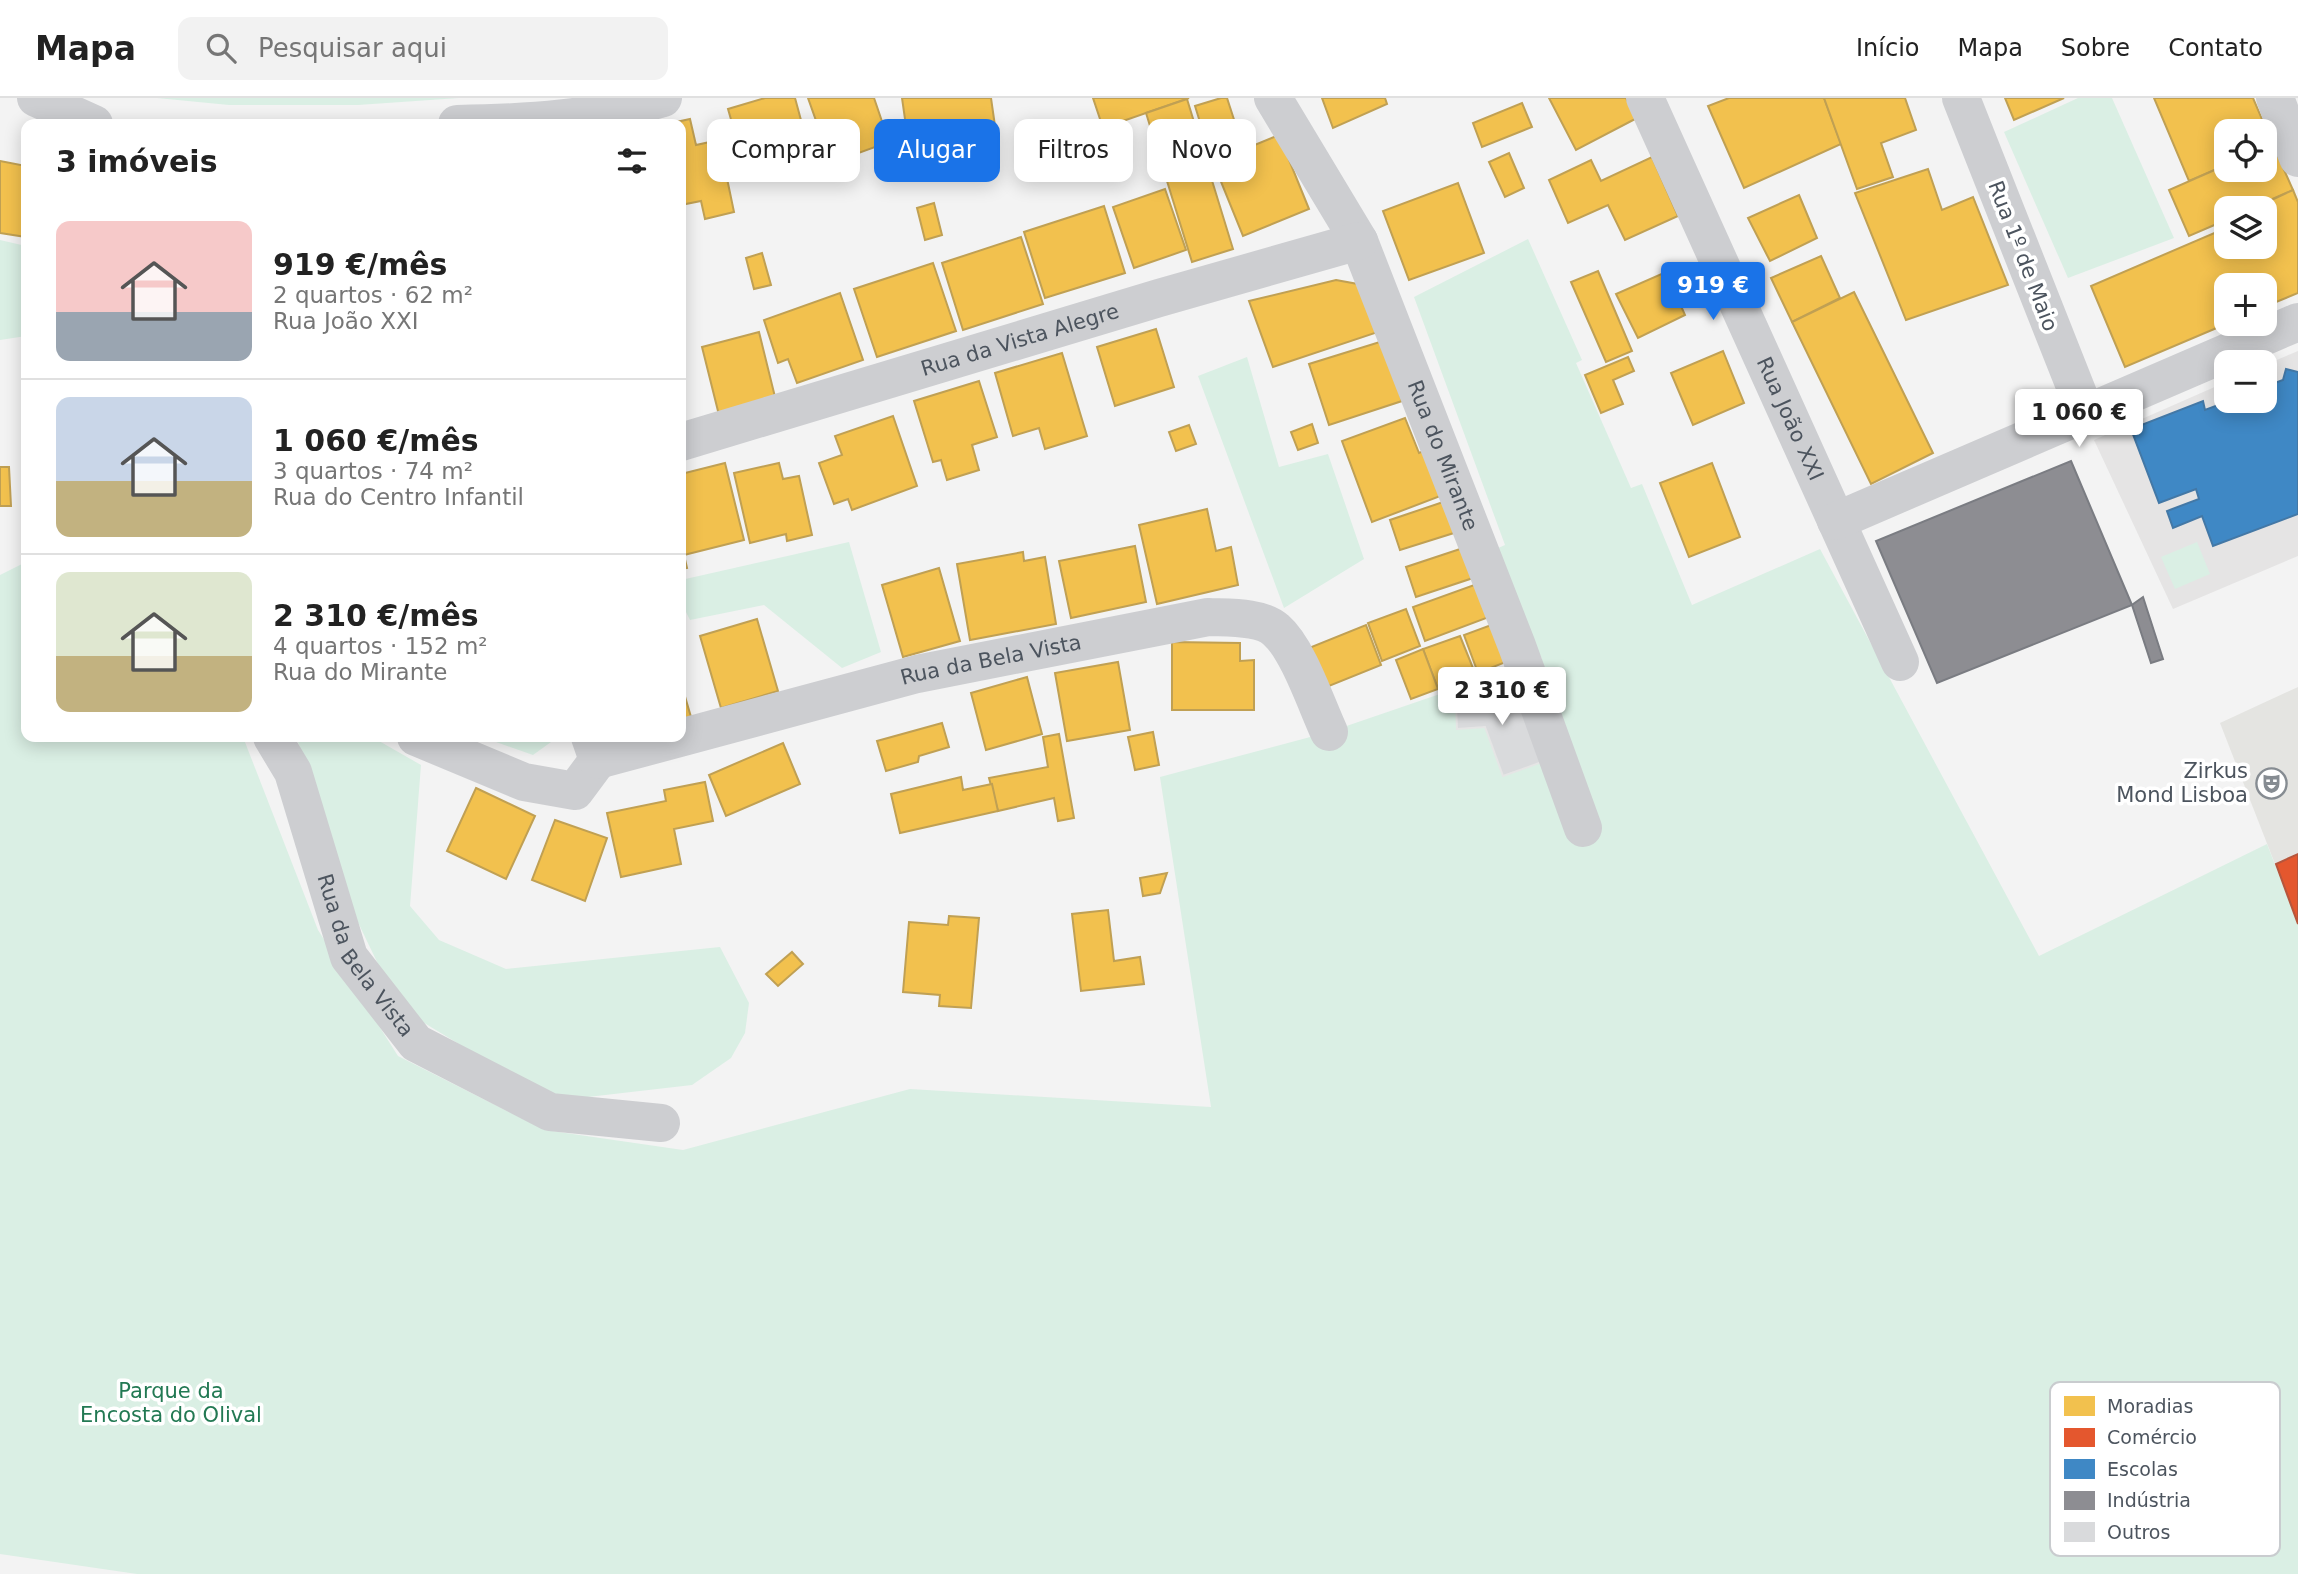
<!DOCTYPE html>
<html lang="pt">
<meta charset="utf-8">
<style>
:root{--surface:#fff;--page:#f2f2f2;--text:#222;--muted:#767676;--line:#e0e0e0;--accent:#1a73e8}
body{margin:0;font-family:"DejaVu Sans",sans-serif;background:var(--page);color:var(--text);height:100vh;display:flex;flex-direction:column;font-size:26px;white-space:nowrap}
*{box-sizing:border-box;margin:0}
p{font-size:23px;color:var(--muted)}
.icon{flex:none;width:38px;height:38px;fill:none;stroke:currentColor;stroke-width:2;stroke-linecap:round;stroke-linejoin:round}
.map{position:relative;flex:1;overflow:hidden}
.sheet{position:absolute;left:21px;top:21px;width:665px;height:623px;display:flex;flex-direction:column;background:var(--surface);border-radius:14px;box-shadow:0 4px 18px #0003}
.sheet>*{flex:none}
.top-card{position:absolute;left:707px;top:21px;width:665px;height:63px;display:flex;gap:14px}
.controls{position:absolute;left:2214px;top:21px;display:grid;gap:14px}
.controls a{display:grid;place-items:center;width:63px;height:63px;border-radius:14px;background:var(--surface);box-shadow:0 4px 18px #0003;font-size:35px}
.price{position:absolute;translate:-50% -60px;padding:0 16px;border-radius:7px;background:#fff;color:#222;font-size:23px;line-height:46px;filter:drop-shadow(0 2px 4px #0008)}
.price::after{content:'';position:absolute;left:50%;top:42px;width:21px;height:16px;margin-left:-10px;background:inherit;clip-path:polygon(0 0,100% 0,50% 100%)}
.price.active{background:var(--accent);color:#fff}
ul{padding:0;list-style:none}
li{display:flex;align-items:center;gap:21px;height:175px;padding:0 35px}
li+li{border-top:2px solid var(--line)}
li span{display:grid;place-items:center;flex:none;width:196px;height:140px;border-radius:14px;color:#555}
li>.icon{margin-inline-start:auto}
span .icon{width:84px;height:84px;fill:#fffc;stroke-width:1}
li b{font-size:30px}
h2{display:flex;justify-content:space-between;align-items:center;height:84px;padding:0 35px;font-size:30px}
.tag{padding:0 24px;border-radius:14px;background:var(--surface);box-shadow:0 4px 18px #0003;font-size:24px;line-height:63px}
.tag.active{background:var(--accent);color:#fff}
header{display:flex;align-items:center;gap:42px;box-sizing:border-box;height:98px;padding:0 35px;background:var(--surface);border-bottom:2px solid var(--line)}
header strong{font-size:33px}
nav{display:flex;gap:38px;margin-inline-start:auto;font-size:24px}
.search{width:490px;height:63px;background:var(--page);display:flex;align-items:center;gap:18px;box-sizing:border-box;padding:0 24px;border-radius:14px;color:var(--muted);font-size:26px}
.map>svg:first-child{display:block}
</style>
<header>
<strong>Mapa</strong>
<div class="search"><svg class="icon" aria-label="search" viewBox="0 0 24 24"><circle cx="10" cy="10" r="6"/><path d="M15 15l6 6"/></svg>Pesquisar aqui</div>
<nav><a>Início</a><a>Mapa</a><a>Sobre</a><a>Contato</a></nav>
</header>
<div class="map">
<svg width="2298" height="1476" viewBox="0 0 2298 1476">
<rect width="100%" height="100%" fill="#f3f3f3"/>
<!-- commercial -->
<polygon fill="#e4e4e1" points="2298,589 2298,825 2220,625"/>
<!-- education -->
<polygon fill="#e5e4e4" points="2298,253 2298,458 2173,511 2094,342 2226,284 2226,303 2264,303 2265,267"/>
<!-- green -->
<g fill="#daefe4">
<polygon points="157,0 459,0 358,7 229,7"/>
<polygon points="2078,0 2112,0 2174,140 2068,180 2004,34"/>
<polygon points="1528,141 1582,262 1576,265 1631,390 1642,386 1692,507 1820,451 2039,858 2267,746 2298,826 2298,1476 137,1476 0,1456 0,477 26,464 26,639 243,639 318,832 398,958 545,1032 683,1052 910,991 1211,1009 1160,679 1329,634 1542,561 1489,454 1505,447 1414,199"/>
<polygon points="0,142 26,148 26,238 0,242"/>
<polygon points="1247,259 1279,369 1328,356 1364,461 1284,510 1198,278"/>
<polygon points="849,444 881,554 842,570 764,507 690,522 681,504 681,482"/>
<polygon points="2197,444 2210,476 2175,491 2161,459"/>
<polygon points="300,639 372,639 421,667 410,808 439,842 506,871 720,849 749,905 745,935 731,960 692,987 553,1003 421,923 391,893 353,814 298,644"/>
<polygon points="482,639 558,639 533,657"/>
</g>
<!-- homes -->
<g fill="#f2c14e" stroke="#c0a053" stroke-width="2">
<polygon points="765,0 795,0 808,48 744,67 728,11"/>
<polygon points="808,0 874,0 889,44 831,65"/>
<polygon points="902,0 991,0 998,49 911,63"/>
<polygon points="1093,0 1189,0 1103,30"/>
<polygon points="1221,0 1227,0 1240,40 1208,50 1195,8"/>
<polygon points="1322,0 1385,0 1387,6 1333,30"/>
<polygon points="1549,0 1626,0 1637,20 1576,52"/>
<polygon points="1729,0 1824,0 1841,46 1744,90 1708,8"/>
<polygon points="1824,0 1905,0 1916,32 1881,45 1893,79 1857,91"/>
<polygon points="2005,0 2064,0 2014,22"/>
<polygon points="2154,0 2253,0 2273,47 2264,50 2264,33 2226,33 2226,67 2189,83"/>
<polygon points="1187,1 1233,151 1192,164 1146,15"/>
<polygon points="1522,5 1532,29 1482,49 1473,25"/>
<polygon points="690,21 696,47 719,42 734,114 705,121 701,103 681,107 681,26 667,26"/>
<polygon points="1279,37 1309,111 1243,138 1213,64"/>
<polygon points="2273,47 2293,92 2252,110 2226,110 2226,122 2189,138 2169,92 2226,67 2226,72 2264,72 2264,50"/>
<polygon points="1509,55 1524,90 1505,99 1489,64"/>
<polygon points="1652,59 1678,118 1625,142 1608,107 1568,125 1549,82 1591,62 1601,83"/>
<polygon points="0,63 26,68 26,139 0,135"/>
<polygon points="1928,71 1942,112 1973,99 2008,187 1906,222 1855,95"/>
<polygon points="1458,85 1484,155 1409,182 1383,113"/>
<polygon points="1165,91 1186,152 1134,170 1113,109"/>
<polygon points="2293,92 2298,104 2298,195 2264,209 2264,187 2226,187 2226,226 2125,269 2091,188 2226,130 2226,149 2264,149 2264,114 2270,112 2267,104"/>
<polygon points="1799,97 1817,140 1770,163 1748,120"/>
<polygon points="934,105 942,137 925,142 917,110"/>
<polygon points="1104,108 1125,175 1045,200 1024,134"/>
<polygon points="1021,139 1043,206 963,232 942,165"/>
<polygon points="762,155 771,187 754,191 746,160"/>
<polygon points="1821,158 1840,200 1792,224 1771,180"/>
<polygon points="933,165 956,233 877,259 854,191"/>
<polygon points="1598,173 1632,253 1606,264 1571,184"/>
<polygon points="1666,174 1685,217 1638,240 1616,196"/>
<polygon points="1336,182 1363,187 1381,233 1273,269 1249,203"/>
<polygon points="1854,194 1933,355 1871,386 1792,224"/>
<polygon points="840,195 863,262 797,285 788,261 778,265 764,222"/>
<polygon points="1156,231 1174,289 1115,308 1097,249"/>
<polygon points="759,234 776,303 719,317 702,249"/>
<polygon points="1383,243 1402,303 1329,327 1309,266"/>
<polygon points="1723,253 1744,305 1693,327 1671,275"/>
<polygon points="1062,255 1087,338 1045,351 1039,330 1013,338 995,275"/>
<polygon points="1628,259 1634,273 1613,282 1623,306 1601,315 1585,277"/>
<polygon points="979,283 997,339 972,347 979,372 947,382 941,362 933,364 914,303"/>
<polygon points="893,318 917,388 852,412 848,401 834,406 819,365 842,357 835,338"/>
<polygon points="1405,320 1419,355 1426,352 1443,397 1372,424 1342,343"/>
<polygon points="1312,326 1318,345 1298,352 1291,334"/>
<polygon points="1189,327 1196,346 1176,353 1169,334"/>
<polygon points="725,365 744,442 684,457 687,470 681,471 681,376"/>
<polygon points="779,365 783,381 799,378 812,437 787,443 786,436 750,445 734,375"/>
<polygon points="1712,365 1740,439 1689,459 1660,385"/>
<polygon points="0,369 9,369 11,408 0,408"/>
<polygon points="1446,403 1457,434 1400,452 1390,422"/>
<polygon points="1207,411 1216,453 1231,449 1238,487 1157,506 1139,427"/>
<polygon points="1135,448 1146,504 1071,520 1059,463"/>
<polygon points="1463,450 1473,480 1416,499 1406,469"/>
<polygon points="1023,454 1024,463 1045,459 1056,526 970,542 957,466"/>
<polygon points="939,470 960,543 903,559 882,487"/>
<polygon points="1477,486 1489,519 1425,543 1413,509"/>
<polygon points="1406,511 1420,548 1382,563 1368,525"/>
<polygon points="757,521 778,593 721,610 700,538"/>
<polygon points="1502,523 1516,560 1478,575 1464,537"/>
<polygon points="1366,527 1381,567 1319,592 1304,552"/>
<polygon points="1460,538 1475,575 1438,591 1423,551"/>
<polygon points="1172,544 1240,545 1240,563 1254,562 1254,612 1172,612"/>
<polygon points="1423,551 1438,591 1411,601 1396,562"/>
<polygon points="1118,564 1130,632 1067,643 1055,575"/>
<polygon points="1027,579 1042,636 986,652 971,595"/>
<polygon points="681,585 691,619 681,623"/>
<polygon points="942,625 949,649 919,658 918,664 886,673 877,643"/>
<polygon points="1153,634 1159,667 1135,672 1128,639"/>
<polygon points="1059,636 1074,720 1058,723 1054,700 998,713 989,680 1048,669 1043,639"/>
<polygon points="783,645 800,686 726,718 709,677"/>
<polygon points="961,679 963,692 992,686 998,713 900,735 891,696"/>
<polygon points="705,684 713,723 674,731 681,766 621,779 607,715 666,703 664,692"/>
<polygon points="476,690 535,718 506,781 447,753"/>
<polygon points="555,722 607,740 585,803 532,782"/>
<polygon points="1167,775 1160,795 1143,798 1140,780"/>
<polygon points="1108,812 1114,863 1140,859 1144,886 1081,893 1072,816"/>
<polygon points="949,818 979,820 971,910 939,908 940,897 903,894 909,824 948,827"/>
<polygon points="792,854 803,866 778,888 766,876"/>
</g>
<!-- shops -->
<polygon fill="#e4572e" stroke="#b6563c" stroke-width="2" points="2298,756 2298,826 2276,766"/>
<!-- schools -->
<polygon fill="#3f88c5" stroke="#4378a6" stroke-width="2" points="2286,271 2298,274 2298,416 2213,448 2202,418 2173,430 2167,413 2199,401 2196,391 2159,405 2131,331 2203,303 2205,312 2229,303 2264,303 2264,289 2283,282"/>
<!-- industry -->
<g fill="#8d8d92" stroke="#7a7c82" stroke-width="2">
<polygon points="2071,363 2132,507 1937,585 1876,443"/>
<polygon points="2143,499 2163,561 2151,565 2132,507"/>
</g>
<!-- building -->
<polygon fill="#d9dadc" stroke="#e5e5e5" stroke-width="2" points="1514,585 1542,664 1503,678 1485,629 1457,631 1456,606"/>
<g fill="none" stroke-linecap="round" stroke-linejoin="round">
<!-- street -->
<g stroke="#cdced1" stroke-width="38">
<polyline points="36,0 94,26"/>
<path id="s1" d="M1273,0L1359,143L1517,548L1583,730"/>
<path id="s2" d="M1645,0L1900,564"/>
<polyline points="1961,0 2086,316"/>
<polyline points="2275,0 2298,60"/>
<path d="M457,26C528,25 595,21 663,0"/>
<path id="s3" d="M681,344L1159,200L1359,143"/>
<polyline points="1836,423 2298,224"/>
<path id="s4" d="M272,639L293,674L349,859L416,945L550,1014L661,1025"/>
<polyline points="416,639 524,684 575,693 598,662"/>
<path id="s5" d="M590,639L598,662L917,576L1208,519C1227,520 1261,518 1276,532C1298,551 1316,606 1329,634"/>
</g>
</g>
<!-- icons -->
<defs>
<symbol id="theatre-ring" viewBox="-11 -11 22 22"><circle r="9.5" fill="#fff" stroke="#868c92" stroke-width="1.5"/><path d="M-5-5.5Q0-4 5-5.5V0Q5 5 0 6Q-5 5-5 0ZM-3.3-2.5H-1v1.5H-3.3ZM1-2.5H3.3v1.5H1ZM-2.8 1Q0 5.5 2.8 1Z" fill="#868c92"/></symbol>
</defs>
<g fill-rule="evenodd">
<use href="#theatre-ring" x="2254" y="668" width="35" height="35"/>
</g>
<g text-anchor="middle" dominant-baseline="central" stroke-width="7" stroke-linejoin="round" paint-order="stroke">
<!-- street labels -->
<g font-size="21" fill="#4c545e" stroke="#fff">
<text transform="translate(2023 158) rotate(69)">Rua 1º de Maio</text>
<text stroke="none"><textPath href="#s3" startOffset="354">Rua da Vista Alegre</textPath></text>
<text stroke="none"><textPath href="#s2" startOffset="352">Rua João XXI</textPath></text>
<text stroke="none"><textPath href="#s1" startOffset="397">Rua do Mirante</textPath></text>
<text stroke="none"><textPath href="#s5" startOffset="430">Rua da Bela Vista</textPath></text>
<text stroke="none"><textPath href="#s4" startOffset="240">Rua da Bela Vista</textPath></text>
</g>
<!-- poi labels -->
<g font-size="21" fill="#4c545e" stroke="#fff" text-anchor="end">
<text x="2248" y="673">Zirkus<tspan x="2248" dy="24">Mond Lisboa</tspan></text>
</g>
<!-- park labels -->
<g font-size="21" fill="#227953" stroke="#fff">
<text x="171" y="1293">Parque da<tspan x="171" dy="24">Encosta do Olival</tspan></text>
</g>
</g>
<!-- legend -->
<rect x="2050" y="1284" width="230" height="174" rx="10" fill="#fff" stroke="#c9cccf" stroke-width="2"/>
<rect x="2064" y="1298" width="31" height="20" fill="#f2c14e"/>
<rect x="2064" y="1330" width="31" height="19" fill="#e4572e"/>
<rect x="2064" y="1361" width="31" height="20" fill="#3f88c5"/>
<rect x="2064" y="1393" width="31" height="19" fill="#8d8d92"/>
<rect x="2064" y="1424" width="31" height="20" fill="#d9dadc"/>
<g font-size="19" fill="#4c545e">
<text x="2107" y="1315">Moradias</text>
<text x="2107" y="1346">Comércio</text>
<text x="2107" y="1378">Escolas</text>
<text x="2107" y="1409">Indústria</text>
<text x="2107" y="1441">Outros</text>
</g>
</svg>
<div class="controls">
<a><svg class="icon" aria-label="locate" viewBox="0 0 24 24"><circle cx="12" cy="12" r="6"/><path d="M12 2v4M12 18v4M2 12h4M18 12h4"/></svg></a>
<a><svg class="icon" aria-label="layers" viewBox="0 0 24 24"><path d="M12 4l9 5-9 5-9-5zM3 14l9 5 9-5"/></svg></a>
<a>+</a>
<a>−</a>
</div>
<b class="price active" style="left:1713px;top:224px">919 €</b>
<b class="price" style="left:2079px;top:351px">1 060 €</b>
<b class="price" style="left:1502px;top:629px">2 310 €</b>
<div class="top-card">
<a class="tag">Comprar</a>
<a class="tag active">Alugar</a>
<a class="tag">Filtros</a>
<a class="tag">Novo</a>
</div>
<section class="sheet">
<h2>3 imóveis<svg class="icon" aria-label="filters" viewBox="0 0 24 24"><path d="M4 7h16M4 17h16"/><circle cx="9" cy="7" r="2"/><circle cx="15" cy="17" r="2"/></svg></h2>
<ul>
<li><span style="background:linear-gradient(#f6c9c9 65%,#9aa5b1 0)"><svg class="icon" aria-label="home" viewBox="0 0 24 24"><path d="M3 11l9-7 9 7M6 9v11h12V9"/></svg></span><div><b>919 €/mês</b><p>2 quartos · 62 m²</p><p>Rua João XXI</p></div></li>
<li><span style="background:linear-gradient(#c9d6e8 60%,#c2b280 0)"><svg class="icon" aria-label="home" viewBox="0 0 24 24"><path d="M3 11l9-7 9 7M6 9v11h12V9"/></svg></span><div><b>1 060 €/mês</b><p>3 quartos · 74 m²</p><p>Rua do Centro Infantil</p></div></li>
<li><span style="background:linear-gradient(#dfe7d0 60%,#c2b280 0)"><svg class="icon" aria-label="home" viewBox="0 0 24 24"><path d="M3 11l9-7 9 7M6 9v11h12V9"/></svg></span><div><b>2 310 €/mês</b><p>4 quartos · 152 m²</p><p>Rua do Mirante</p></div></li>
</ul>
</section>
</div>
